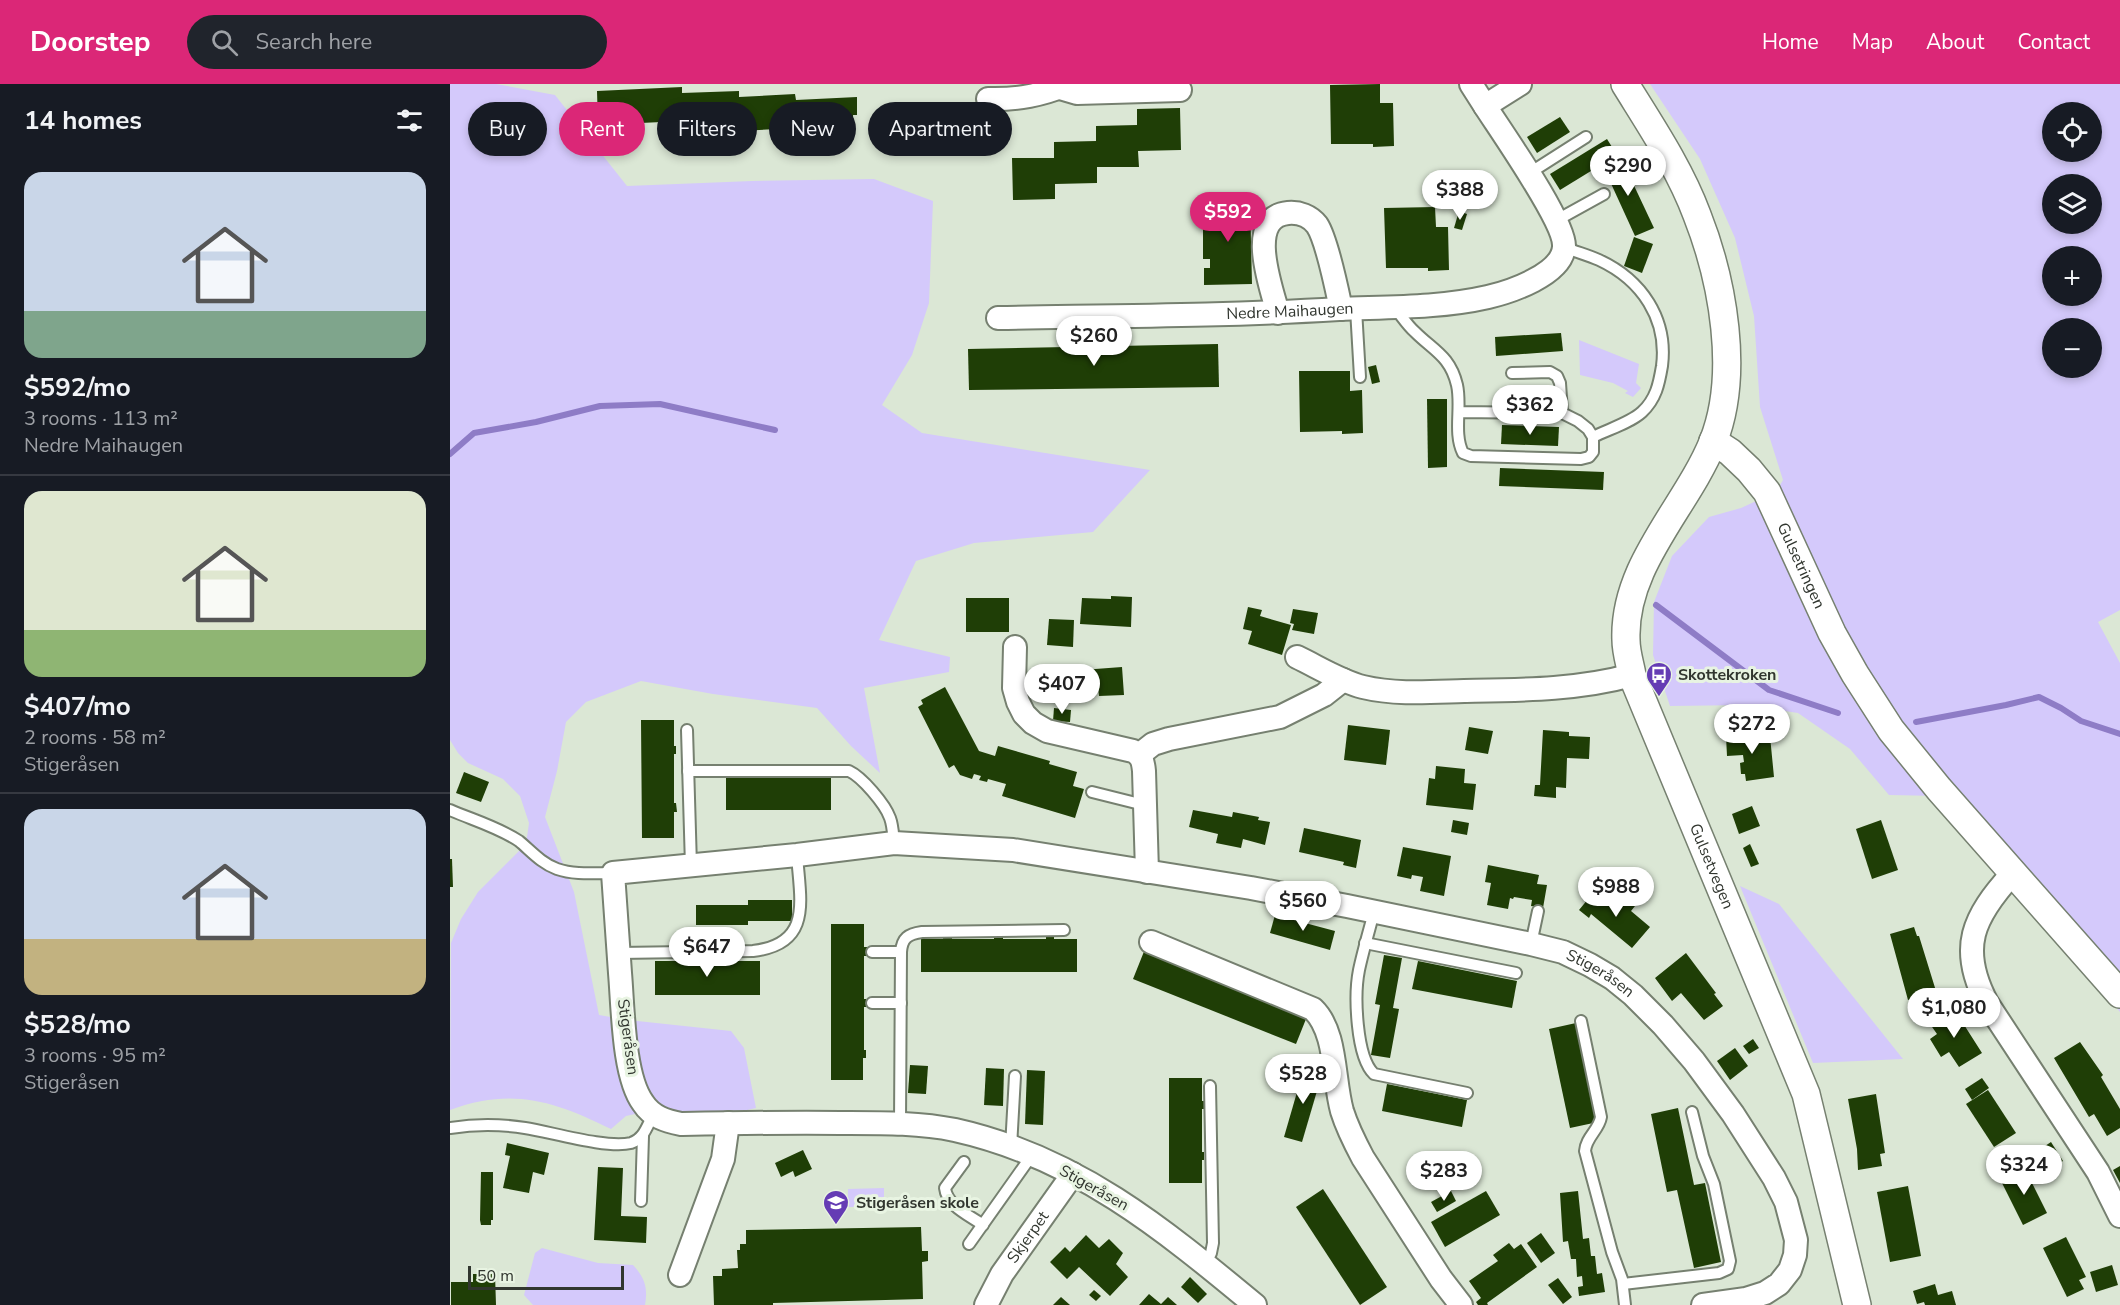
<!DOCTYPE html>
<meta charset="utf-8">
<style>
:root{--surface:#171b24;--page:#20242c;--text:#f1f3f6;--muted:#9ea1a6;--line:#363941;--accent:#db2777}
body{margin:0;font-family:"Nunito Sans",sans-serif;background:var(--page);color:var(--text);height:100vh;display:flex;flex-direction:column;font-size:22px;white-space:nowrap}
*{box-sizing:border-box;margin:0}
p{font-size:20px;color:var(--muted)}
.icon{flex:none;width:33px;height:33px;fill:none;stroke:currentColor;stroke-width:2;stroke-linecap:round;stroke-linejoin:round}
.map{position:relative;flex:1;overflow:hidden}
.sheet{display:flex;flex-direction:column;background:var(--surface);width:450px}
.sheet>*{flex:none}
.hud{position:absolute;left:18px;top:18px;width:570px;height:54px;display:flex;gap:12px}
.fabs{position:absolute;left:1592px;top:18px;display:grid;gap:12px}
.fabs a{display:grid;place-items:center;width:60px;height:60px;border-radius:50%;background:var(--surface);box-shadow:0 3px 9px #0003;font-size:30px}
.scale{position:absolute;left:18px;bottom:15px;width:156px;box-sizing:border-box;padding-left:6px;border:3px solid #31362f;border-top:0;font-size:16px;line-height:21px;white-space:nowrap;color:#31362f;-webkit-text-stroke:4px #e8f4e2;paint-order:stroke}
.price{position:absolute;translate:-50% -51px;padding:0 14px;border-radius:21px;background:#fff;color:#222;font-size:20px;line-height:39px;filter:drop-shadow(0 2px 3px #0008)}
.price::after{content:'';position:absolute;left:50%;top:36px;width:18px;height:14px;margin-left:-9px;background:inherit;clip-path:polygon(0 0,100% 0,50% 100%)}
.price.active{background:var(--accent);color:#fff}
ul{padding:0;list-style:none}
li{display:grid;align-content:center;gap:12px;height:318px;padding:0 24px}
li+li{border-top:2px solid var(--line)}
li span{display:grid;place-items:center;height:186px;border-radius:18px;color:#555}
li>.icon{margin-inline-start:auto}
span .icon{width:108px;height:108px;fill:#fffc;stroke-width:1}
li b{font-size:26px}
h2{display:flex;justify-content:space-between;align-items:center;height:72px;padding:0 24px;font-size:26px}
.tag{padding:0 21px;border-radius:27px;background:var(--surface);box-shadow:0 3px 9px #0003;font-size:21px;line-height:54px}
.tag.active{background:var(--accent);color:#fff}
header{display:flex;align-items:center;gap:36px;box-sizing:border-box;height:84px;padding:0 30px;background:var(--accent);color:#fff}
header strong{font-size:28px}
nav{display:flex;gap:33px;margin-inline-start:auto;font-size:21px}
.search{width:420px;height:54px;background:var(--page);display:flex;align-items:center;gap:15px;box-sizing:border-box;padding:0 21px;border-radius:33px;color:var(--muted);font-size:22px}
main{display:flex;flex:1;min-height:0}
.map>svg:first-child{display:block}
</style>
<header>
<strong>Doorstep</strong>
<div class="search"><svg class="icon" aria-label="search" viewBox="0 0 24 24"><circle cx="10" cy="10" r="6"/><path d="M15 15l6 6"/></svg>Search here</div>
<nav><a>Home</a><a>Map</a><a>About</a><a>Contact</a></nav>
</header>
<main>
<section class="sheet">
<h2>14 homes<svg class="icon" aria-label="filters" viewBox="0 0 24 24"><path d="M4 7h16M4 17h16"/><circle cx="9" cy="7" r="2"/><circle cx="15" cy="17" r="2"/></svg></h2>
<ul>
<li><span style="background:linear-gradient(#c9d6e8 75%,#7fa58c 0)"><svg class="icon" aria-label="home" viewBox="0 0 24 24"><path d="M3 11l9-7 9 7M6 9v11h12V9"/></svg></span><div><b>$592/mo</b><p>3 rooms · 113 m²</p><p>Nedre Maihaugen</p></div></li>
<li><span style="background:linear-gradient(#dfe7d0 75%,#8fb573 0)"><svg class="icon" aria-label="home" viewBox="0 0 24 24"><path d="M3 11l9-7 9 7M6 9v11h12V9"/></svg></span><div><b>$407/mo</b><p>2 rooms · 58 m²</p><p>Stigeråsen</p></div></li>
<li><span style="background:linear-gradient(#c9d6e8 70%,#c2b280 0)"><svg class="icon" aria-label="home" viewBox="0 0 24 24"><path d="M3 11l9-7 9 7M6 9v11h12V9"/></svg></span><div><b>$528/mo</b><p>3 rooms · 95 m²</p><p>Stigeråsen</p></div></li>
</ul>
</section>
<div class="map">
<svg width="1670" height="1221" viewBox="0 0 1670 1221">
<rect width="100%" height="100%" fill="#dbe7d5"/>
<!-- green -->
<g fill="#d4c9fb" fill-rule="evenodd">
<path d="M0,0H46L105,11L177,102L302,97L424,95L483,117L479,219L462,271L432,321L472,349L700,386L643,448L524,459L466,477L429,556L500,573L499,588L414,604L430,689L401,662L367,624L263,610L191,597L136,618L116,638L107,687L95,733L124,808L149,931L178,936L281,947L294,964L306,1024L271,1032L194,1028L176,1032L161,1045C104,1017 62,1003 0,1026L1,859L11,835L28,808L72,764L77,753L79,739L70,712L53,695L18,679L8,669L0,656Z"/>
<path d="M1200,0H1670V526L1648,538L1670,579V928L1490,712L1439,711L1400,665L1348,629L1296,621L1220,622L1203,571L1204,518L1222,472L1259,433L1291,424L1326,408L1333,396L1310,323L1304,232L1285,154L1250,75ZM1602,28H1641V68H1602ZM1602,100H1641V140H1602ZM1602,172H1641V212H1602ZM1602,244H1641V284H1602Z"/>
<polygon points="1129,256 1189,280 1186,299 1191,304 1183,313 1175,309 1178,307 1163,299 1130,291"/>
<polygon points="1290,802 1329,820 1453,975 1363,979"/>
<polygon points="434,1104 434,1123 398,1123 398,1105"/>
<path d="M92,1164L148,1179L183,1181C195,1194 198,1204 195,1221H83L74,1211L85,1169Z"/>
</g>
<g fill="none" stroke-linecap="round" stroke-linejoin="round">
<!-- stream -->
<g stroke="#8e7cc6" stroke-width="6">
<polyline points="0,370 24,349 86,338 150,322 210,320 325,346"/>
<polyline points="1206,521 1319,606 1388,629"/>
<polyline points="1466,638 1556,621 1589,613 1611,624 1631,637 1670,650"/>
</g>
</g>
<!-- building -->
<g fill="#1f3e06">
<polygon points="930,0 930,19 943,19 944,62 923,63 923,60 881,60 880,1"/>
<polygon points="232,3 232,9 289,7 289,13 345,10 346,16 407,13 407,31 403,31 404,48 347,50 346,44 290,47 290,41 233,44 233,37 148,41 147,7"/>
<polygon points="730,24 731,66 688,67 689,83 647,83 647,99 605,100 605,115 563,116 562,74 604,74 604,58 646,57 646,42 687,41 687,25"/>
<polygon points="1110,33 1120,48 1087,69 1077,53"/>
<polygon points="1157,55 1167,71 1110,106 1100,90"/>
<polygon points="1171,74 1204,144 1185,152 1153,82"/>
<polygon points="800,116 802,200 754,201 754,184 760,184 760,175 753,175 753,143 759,143 759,134 753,134 753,117"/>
<polygon points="985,123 986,143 998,143 999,186 978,187 978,184 936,184 934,124"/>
<polygon points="1009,127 1017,130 1012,146 1004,144"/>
<polygon points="1184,153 1203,160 1192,189 1174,182"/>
<polygon points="1111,249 1113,267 1046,272 1045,253"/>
<polygon points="768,260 769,303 519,306 518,265"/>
<polygon points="926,281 930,298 922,300 918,283"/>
<polygon points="849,287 900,287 900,307 912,306 913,349 892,350 892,347 850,348"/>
<polygon points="977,315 997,315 997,383 978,384"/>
<polygon points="1052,341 1109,343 1108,362 1051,360"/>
<polygon points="1050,384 1154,388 1153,406 1049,402"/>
<polygon points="661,512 682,513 681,543 630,540 632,514 661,515"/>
<rect x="516" y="514" width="43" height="34"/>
<polygon points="798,523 812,526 810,532 841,541 832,571 798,560 802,547 793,545"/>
<polygon points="843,525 868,529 864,550 842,546 844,540 840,539"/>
<polygon points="599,535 624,536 623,563 597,561"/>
<polygon points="672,583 674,611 649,612 648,603 633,604 632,586"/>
<polygon points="495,603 529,667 545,672 548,662 600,677 599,680 627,688 623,702 634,705 625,734 552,712 556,700 538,695 537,698 529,696 531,692 524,690 522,695 510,691 504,681 499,684 468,623 473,620 471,616"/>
<polygon points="604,624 621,626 620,638 603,637"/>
<polygon points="191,636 224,636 224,662 226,662 226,670 224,670 224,719 226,719 227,728 224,728 224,754 192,754"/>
<polygon points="898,641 940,646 936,681 894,676"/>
<polygon points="1019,643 1043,647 1038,670 1015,666"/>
<polygon points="1093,646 1119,648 1119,652 1140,653 1139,675 1117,674 1116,704 1106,703 1106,714 1084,712 1085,701 1090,701"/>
<polygon points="1308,648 1309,653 1320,652 1324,693 1296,697 1295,690 1291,690 1290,679 1294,678 1293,671 1277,672 1276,652"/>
<polygon points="986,682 1015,685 1014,699 1026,700 1023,726 976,721 979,694 985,695"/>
<polygon points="14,688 39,698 31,718 6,709"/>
<polygon points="298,691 307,691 307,693 349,693 349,691 381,693 381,726 276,726 276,693 298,693"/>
<polygon points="1302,722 1310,742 1289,750 1282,730"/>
<polygon points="743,726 782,733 783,728 809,733 808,736 820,738 815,761 793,755 791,764 766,759 768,750 739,743"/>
<polygon points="1003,736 1019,739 1017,751 1001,748"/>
<polygon points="1431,736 1448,786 1422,795 1406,745"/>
<polygon points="854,744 911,756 906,784 893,781 894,778 849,768"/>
<polygon points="1300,760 1309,780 1301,783 1293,764"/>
<polygon points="953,763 1001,772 994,812 970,807 973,793 962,791 961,795 947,792"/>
<polygon points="0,775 2,775 3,803 0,803"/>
<polygon points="1038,781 1089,791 1087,800 1097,801 1093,824 1081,822 1082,816 1064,813 1063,815 1060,814 1058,825 1037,821 1041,799 1035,798"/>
<polygon points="1157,808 1171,820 1175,814 1185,822 1181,827 1200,843 1182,864 1141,830 1139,834 1129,826 1143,809 1151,816"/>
<polygon points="298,816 342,816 342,837 298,837 298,841 246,841 246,821 298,821"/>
<polygon points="825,831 885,847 880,866 820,849"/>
<polygon points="381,840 414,840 414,863 417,863 417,872 414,872 414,915 416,915 416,923 414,923 414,966 416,966 416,974 413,974 413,996 381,996"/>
<polygon points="1464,843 1467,852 1469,852 1486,907 1458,916 1440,850"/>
<polygon points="493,852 502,852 502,855 544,855 544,852 553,852 553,855 596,855 596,852 604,852 604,855 627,855 627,888 471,888 471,855 493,855"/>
<polygon points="695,865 858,930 846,960 683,895"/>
<polygon points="1236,869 1266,909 1264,910 1273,922 1254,936 1231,909 1222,917 1205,894"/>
<polygon points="934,871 952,874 943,924 949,925 940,974 921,971 930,921 925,920"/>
<polygon points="227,874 235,874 235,877 279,877 279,874 287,874 287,877 310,877 310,911 205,911 205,877 227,877"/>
<polygon points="968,877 1067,897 1062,924 962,905"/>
<polygon points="1504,925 1532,969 1509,983 1499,968 1491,973 1480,955 1487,950 1480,940"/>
<polygon points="1126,939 1148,1038 1120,1044 1099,945"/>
<polygon points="1303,955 1309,964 1299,970 1293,962"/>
<polygon points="1630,958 1653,991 1651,993 1670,1025 1670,1044 1657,1052 1644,1030 1639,1033 1604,974"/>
<polygon points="1285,964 1298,982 1280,996 1267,977"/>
<polygon points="460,981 478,982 476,1010 458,1009"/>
<polygon points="536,984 554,985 553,1022 534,1021"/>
<polygon points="854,984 872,990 852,1058 834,1053"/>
<polygon points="577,986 595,987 593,1041 575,1040"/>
<polygon points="719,994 752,994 752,1017 754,1017 754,1025 752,1025 752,1068 754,1068 754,1076 752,1076 752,1099 719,1099"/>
<polygon points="1532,994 1539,1004 1522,1016 1515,1005"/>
<polygon points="937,1000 1017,1016 1012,1043 932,1027"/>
<polygon points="1538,1006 1566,1049 1544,1063 1516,1020"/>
<polygon points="1426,1010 1435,1069 1430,1070 1432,1082 1408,1086 1407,1065 1398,1015"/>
<polygon points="1228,1024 1244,1101 1255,1099 1271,1178 1244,1184 1227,1106 1217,1108 1201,1030"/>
<polygon points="1601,1058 1613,1077 1595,1088 1583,1070"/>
<polygon points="57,1059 99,1069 94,1091 83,1088 79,1109 53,1104 60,1072 55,1071"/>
<polygon points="353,1066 362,1085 345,1093 343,1087 331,1093 325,1079"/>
<polygon points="1670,1082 1670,1099 1663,1086"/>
<polygon points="148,1083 173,1084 171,1132 197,1133 196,1159 144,1156"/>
<polygon points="1574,1083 1597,1129 1573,1141 1550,1095"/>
<polygon points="31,1088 43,1088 43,1136 41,1136 41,1141 31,1141 30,1136"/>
<polygon points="1458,1102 1471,1172 1440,1178 1427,1108"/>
<polygon points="873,1105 937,1203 910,1221 846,1123"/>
<polygon points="1001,1107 1006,1117 987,1128 981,1118"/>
<polygon points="1036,1107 1050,1131 995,1163 981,1138"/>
<polygon points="1128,1107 1133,1155 1139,1154 1141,1172 1145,1172 1147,1190 1152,1189 1155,1208 1129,1212 1128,1203 1133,1202 1132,1192 1127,1193 1126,1175 1121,1175 1118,1157 1113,1158 1110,1109"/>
<polygon points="471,1143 472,1167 478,1167 478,1177 472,1178 473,1215 323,1219 323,1221 264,1221 263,1192 272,1192 272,1185 288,1184 287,1166 290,1166 290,1160 296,1160 296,1146"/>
<polygon points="1091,1149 1105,1169 1091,1179 1077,1159"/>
<polygon points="636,1151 649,1164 659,1155 673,1169 666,1180 678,1193 660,1212 629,1183 617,1195 600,1178 615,1163 620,1168"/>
<polygon points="1616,1153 1636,1193 1629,1196 1634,1205 1617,1213 1593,1164"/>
<polygon points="1059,1159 1064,1165 1071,1160 1087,1183 1037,1219 1038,1221 1028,1221 1026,1218 1031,1214 1019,1197 1048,1177 1043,1171"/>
<polygon points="1662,1181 1668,1201 1646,1208 1640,1188"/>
<polygon points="23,1190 45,1190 46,1221 1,1221 1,1198 23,1198"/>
<polygon points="740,1193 757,1210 748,1219 731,1203"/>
<polygon points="1108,1194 1122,1213 1113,1220 1098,1201"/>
<polygon points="1485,1200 1488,1211 1502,1207 1506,1221 1475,1221 1474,1218 1467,1220 1463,1207"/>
<polygon points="644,1206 651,1212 646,1217 639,1211"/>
<polygon points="699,1210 711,1220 718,1213 727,1221 689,1221"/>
<polygon points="611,1213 620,1221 603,1221"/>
</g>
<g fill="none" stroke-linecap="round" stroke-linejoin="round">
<defs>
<g id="service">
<polyline points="1078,90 1136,53"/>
<polyline points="1107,136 1154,110"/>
<path d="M1114,163C1126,168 1138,171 1149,176C1192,196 1218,235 1212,282C1209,300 1206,315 1192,328C1180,339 1159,345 1143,353"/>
<path d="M944,223C951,231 957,241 965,248C984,267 1000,272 1007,301C1012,323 1003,349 1013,369L1021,372L1131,375L1139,373L1143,368V353L1138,345L1128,337L1112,329L1009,328"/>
<polyline points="906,225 910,293"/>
<polyline points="1062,289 1100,288 1107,292 1110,299 1112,329"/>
<polyline points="237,646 241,782"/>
<path d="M238,687H399C412,693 435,720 440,734C443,742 443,751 444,759"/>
<polyline points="642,708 694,721"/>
<path d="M0,726C23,736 48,743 69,757C81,767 91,779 107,785C124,791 144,789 163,789"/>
<path d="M924,828C919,847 913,867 909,886C904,911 906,973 924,990L1017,1009"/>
<polyline points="915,859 1066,889"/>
<polyline points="1081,860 1088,827"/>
<polyline points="422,868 451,868"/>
<path d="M169,869L303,867C363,860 350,816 347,771"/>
<polyline points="422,919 451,919"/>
<path d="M1131,937L1151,1033C1149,1046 1136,1053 1135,1067L1162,1168L1172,1195L1175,1221"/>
<path d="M450,1040L451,868C452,854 458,850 472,848L614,846"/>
<path d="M0,1044C25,1040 50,1040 75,1044C101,1048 157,1065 181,1059C194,1055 197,1042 203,1031"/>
<polyline points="561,1063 565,992"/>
<path d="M514,1078L495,1104C497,1122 519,1131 533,1141"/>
<polyline points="191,1117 193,1052"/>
<polyline points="519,1160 582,1071"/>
<polyline points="755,1181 761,1169 763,1159 760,1002"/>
<polyline points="1173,1200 1269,1189 1278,1185 1280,1177 1264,1100 1253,1072 1242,1028"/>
</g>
<g id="minor">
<polyline points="1021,0 1035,22 1070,0"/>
<polyline points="610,4 627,9 730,6"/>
<path d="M538,15C568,16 591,11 619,0"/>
<path d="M828,229C821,203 795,133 838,129C849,128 860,132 867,141C877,156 887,206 891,225"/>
<path id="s1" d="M548,234C662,232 775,232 889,225C938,223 990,224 1038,213C1059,208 1112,191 1114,163C1116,139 1051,47 1035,22"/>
<path d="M565,563L564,604L568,618L574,630L583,639L597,647L683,667C692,672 693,677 694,687L697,788"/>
<path d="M847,573C868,583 890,597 913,603C946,611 981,608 1014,607C1070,606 1128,606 1182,591"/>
<polyline points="689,671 703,660 719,655 830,633 874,611 893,596"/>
<path d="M1562,790C1523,833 1508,864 1537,919L1648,1088L1670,1132"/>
<path d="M701,858L863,925C887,948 883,995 892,1027C897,1043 905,1059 913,1074L991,1195L1011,1221"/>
<polyline points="230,1191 273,1075 278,1039"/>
<path id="s2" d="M536,1221L552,1190L623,1090"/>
<path id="s3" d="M805,1221C712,1144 626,1073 505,1046C471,1039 435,1039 400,1039C344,1038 288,1039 231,1040C216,1037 202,1033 193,1019C173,992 173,923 170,889C168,856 165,822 163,789L347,771L444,759L563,766L801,804L897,822L1081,860L1113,868L1140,881L1162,894L1183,911L1213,941L1244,977L1283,1030L1324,1094L1336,1118L1346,1156L1345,1171L1340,1186L1329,1200L1315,1209L1296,1215L1253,1221"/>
</g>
<g id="tertiary">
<path id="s4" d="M1175,0C1201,42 1230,85 1247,131C1273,197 1290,291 1263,358C1236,424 1173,481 1176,556C1176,568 1180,580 1182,591L1356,1010L1407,1221"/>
<path id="s5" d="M1263,357L1280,368L1299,386L1317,408L1382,549L1405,590L1441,646L1489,705L1670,910"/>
</g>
</defs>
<!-- service casing -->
<use href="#service" stroke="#768070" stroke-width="14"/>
<!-- minor casing -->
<use href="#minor" stroke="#768070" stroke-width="26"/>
<!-- tertiary casing -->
<use href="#tertiary" stroke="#768070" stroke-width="30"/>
<!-- service -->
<use href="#service" stroke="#fff" stroke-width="10"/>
<!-- minor -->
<use href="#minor" stroke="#fff" stroke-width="22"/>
<!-- tertiary -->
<use href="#tertiary" stroke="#fff" stroke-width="27"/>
</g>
<!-- icons -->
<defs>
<symbol id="bus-pin" viewBox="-11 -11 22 30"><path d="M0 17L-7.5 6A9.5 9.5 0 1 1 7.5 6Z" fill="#653cb4" stroke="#e8f4e2"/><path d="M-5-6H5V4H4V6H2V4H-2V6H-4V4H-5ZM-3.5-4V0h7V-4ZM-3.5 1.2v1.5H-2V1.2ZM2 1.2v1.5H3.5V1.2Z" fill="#fff"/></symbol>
<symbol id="school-pin" viewBox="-11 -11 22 30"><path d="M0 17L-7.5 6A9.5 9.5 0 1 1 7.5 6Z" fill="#653cb4" stroke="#e8f4e2"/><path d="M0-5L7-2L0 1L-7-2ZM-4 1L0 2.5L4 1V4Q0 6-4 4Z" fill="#fff"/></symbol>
</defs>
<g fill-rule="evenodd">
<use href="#bus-pin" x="1194" y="576" width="30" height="40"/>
<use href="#school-pin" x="371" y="1104" width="30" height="40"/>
</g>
<g text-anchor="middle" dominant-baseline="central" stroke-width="6" stroke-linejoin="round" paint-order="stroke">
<!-- street labels -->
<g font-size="16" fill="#31362f" stroke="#e8f4e2">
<text stroke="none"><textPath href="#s1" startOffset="292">Nedre Maihaugen</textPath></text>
<text stroke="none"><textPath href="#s5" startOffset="156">Gulsetringen</textPath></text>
<text stroke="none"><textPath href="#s4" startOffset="844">Gulsetvegen</textPath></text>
<text stroke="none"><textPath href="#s3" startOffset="1908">Stigeråsen</textPath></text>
<text transform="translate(178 953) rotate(82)">Stigeråsen</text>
<text transform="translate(644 1104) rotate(29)">Stigeråsen</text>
<text stroke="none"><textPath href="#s2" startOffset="80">Skjerpet</textPath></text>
</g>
<!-- poi labels -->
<g font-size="16" font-weight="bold" fill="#31362f" stroke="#e8f4e2" text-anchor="start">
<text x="1228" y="591">Skottekroken</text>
<text x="406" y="1119">Stigeråsen skole</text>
</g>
</g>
</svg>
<div class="fabs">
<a><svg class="icon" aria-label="locate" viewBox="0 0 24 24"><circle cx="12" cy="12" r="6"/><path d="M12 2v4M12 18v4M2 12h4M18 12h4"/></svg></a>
<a><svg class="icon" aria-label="layers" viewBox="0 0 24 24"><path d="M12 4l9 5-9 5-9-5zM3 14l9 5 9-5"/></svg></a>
<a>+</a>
<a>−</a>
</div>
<div class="scale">50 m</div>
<b class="price" style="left:1178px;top:113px">$290</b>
<b class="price" style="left:1010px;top:137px">$388</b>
<b class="price active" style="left:778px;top:159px">$592</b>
<b class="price" style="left:644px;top:283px">$260</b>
<b class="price" style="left:1080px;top:352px">$362</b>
<b class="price" style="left:612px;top:631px">$407</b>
<b class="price" style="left:1302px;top:671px">$272</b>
<b class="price" style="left:1166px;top:834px">$988</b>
<b class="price" style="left:853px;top:848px">$560</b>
<b class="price" style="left:257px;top:894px">$647</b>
<b class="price" style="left:1504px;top:955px">$1,080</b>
<b class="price" style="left:853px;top:1021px">$528</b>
<b class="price" style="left:1574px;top:1112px">$324</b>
<b class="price" style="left:994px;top:1118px">$283</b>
<div class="hud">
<a class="tag">Buy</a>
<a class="tag active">Rent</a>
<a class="tag">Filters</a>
<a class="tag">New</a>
<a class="tag">Apartment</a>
</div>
</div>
</main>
